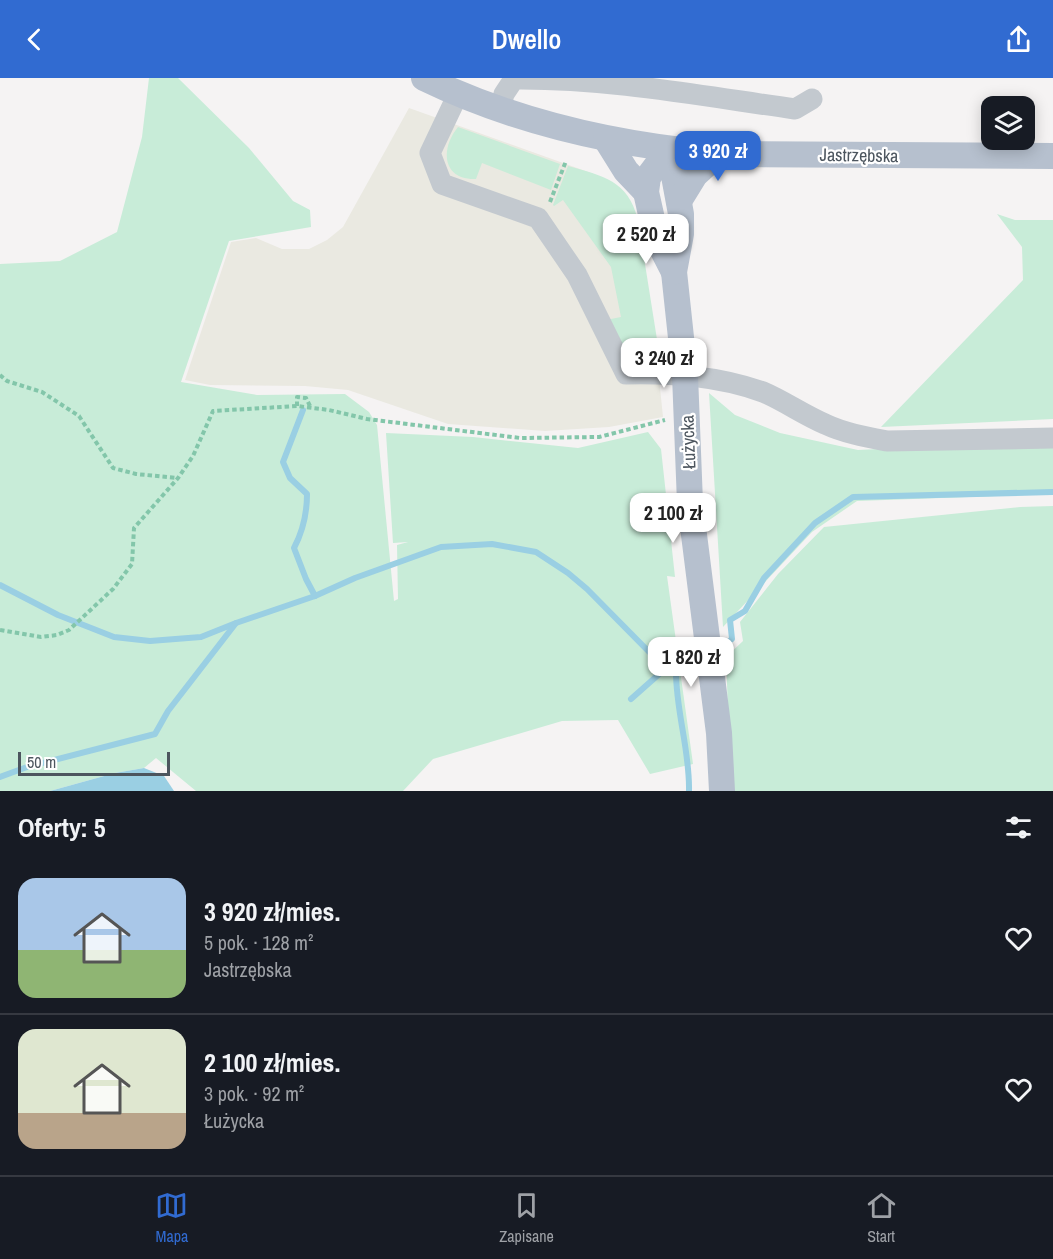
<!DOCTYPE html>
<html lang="pl">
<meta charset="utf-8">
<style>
:root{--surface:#171b24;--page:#20242c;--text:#f1f3f6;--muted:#9ea1a6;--line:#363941;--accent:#316bd1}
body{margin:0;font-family:"Archivo Narrow",sans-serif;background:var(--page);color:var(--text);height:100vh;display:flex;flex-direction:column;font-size:22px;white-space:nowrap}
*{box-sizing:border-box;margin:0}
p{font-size:20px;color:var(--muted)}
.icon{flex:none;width:33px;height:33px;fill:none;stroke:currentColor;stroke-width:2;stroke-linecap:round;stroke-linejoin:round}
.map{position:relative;height:713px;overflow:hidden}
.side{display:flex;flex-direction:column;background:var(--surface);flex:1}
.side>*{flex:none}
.fabs{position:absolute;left:981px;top:18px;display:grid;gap:12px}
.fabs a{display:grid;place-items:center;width:54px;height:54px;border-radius:12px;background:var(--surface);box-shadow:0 3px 15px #0003;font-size:30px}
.scale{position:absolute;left:18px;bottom:15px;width:152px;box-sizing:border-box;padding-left:6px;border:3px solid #4c555e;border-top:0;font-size:16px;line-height:21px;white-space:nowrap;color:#4c555e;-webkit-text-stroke:4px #fff;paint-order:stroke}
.price{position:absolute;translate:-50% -51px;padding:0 14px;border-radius:12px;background:#fff;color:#222;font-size:20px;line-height:39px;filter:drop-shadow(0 2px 3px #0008)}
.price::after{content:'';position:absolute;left:50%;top:36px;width:18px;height:14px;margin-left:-9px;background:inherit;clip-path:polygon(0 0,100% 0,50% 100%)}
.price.current{background:var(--accent);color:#fff}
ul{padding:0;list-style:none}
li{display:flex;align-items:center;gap:18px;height:150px;padding:0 18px}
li+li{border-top:2px solid var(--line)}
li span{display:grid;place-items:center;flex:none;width:168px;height:120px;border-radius:18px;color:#555}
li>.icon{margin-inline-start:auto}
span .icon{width:72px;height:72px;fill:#fffc;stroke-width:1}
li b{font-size:26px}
h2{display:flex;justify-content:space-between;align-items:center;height:72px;padding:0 18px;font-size:26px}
header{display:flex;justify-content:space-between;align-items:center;height:78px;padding:0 18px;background:var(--accent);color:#fff;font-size:27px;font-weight:600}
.menu{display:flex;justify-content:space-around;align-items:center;height:84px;border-top:2px solid var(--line);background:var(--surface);font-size:16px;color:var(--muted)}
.menu a{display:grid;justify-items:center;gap:3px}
.menu .current{color:var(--accent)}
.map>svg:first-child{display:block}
</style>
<header><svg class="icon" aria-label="back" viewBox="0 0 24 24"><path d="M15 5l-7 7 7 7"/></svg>Dwello<svg class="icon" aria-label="share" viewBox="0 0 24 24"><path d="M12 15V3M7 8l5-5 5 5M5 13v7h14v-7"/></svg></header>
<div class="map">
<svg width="1053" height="713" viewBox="0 0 1053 713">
<rect width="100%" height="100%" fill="#f5f3f3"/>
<!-- commercial -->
<polygon fill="#eae9e1" points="409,30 591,95 656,271 663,339 609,349 545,353 448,346 348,312 305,308 210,307 185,302 231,164 256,160 282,171 309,171 327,162 343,149"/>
<!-- green -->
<g fill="#c8ecd8">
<polygon points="149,0 178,0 249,70 293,123 310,132 311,149 229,163 181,304 257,317 345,316 369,334 377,347 394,523 398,521 397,467 408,464 393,465 386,355 473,359 578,370 648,354 661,371 675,499 667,498 693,686 650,696 618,642 562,643 433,681 403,713 196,713 156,680 144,690 115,695 50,713 0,713 0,186 60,183 117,154 142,59"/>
<path d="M458,49L560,86L551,112L482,85L476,101C442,102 440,71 458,49Z"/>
<path d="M568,88C603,98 628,102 638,142L659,274C652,281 641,285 632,280L606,242L621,239L611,189L563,122L554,128L553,127Z"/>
<polygon points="997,136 1015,142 1053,142 1053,341 881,349 1023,202 1022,169"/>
<polygon points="709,315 735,337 780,355 858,372 959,367 1053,368 1053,416 857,423 812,454 723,549"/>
<polygon points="1053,428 1053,713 731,713 726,579 743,563 740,544 778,496 824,449 1020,429"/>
</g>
<!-- water -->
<polygon fill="#9acfe3" points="144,690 164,698 174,713 50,713 115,695"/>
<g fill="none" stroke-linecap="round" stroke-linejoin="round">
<!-- stream -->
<g stroke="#9acfe3" stroke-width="6">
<path d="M303,332L283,384L290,400L307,416C307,436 303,453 294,470L306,501L315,518"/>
<polyline points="0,507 58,537 114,559 150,563 201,559 236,545"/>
<polyline points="727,565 732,561 730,542 745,533 764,500 815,445 853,419 1053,414"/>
<path d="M676,594C676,634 690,673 689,713"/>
<polyline points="631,621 666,590"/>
<polyline points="0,699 27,689 155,656 168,633 236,545 315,518 355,500 441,469 492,466 536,474 568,495 587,511 663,588 676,594 690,585"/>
</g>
<!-- path -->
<g stroke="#83c6aa" stroke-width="4" stroke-dasharray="4.5 3" stroke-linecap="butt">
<polyline points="550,124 566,83"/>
<polyline points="0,297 7,303 42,314 79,338 113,390 136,396 177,400"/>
<polyline points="297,328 297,319 306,320 311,330"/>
<polyline points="0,552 41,559 57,557 69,552 113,511 132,486 134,450 178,400 193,378 213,333 297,328 329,332 367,341 520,360 599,359 665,342"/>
</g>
<!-- minor -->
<g stroke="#c3c9cf" stroke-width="21">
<path d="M458,16L430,75L442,106L538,140L577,197L626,296C673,295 718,298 763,314C784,323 804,337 825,346C844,355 866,359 887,363L1053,360"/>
<path d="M500,32L504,16L514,1C607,0 702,18 795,31L812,21"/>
</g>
<!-- major -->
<g stroke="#b6c0ce" stroke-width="26">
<path d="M424,0C517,45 616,67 718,76L1053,78"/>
<polyline points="606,61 626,93 646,114"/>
<polyline points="669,71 681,136 681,156 674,194 685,297 690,425 719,655 722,713"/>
<polyline points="669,71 648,99 646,114 656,159 674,194"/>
<polyline points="679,123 695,97 718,76"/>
</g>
</g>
<g text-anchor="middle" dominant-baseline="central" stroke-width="4.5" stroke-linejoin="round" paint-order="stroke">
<!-- street labels -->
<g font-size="18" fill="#4c555e" stroke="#fff">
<text transform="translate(859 77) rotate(1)">Jastrzębska</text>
<text transform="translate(688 364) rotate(-92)">Łużycka</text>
</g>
</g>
</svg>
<div class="fabs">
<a><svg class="icon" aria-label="layers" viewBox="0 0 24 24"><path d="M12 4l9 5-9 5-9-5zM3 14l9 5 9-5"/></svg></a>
</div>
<div class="scale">50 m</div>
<b class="price current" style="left:718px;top:104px">3 920 zł</b>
<b class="price" style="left:646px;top:187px">2 520 zł</b>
<b class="price" style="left:664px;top:311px">3 240 zł</b>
<b class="price" style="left:673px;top:466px">2 100 zł</b>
<b class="price" style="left:691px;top:610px">1 820 zł</b>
</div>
<section class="side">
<h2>Oferty: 5<svg class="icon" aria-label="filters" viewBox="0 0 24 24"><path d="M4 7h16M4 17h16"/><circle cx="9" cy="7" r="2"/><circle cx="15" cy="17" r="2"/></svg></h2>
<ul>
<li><span style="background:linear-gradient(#a9c7e8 60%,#8fb573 0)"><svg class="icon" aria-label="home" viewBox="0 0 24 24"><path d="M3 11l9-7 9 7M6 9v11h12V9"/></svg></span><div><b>3 920 zł/mies.</b><p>5 pok. · 128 m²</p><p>Jastrzębska</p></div><svg class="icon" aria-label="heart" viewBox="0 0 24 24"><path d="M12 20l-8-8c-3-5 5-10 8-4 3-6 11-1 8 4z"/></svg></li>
<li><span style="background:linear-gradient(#dfe7d0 70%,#b9a48a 0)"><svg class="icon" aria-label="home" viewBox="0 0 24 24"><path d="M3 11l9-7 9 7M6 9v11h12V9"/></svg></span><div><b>2 100 zł/mies.</b><p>3 pok. · 92 m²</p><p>Łużycka</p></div><svg class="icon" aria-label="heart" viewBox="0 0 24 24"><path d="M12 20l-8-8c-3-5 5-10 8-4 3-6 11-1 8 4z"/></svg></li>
</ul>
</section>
<nav class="menu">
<a class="current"><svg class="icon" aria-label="map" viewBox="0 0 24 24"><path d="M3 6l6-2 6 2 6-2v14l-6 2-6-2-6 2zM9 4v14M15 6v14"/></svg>Mapa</a>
<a><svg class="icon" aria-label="saved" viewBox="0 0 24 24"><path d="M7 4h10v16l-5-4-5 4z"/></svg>Zapisane</a>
<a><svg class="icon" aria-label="home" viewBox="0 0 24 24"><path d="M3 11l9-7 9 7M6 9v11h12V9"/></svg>Start</a>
</nav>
